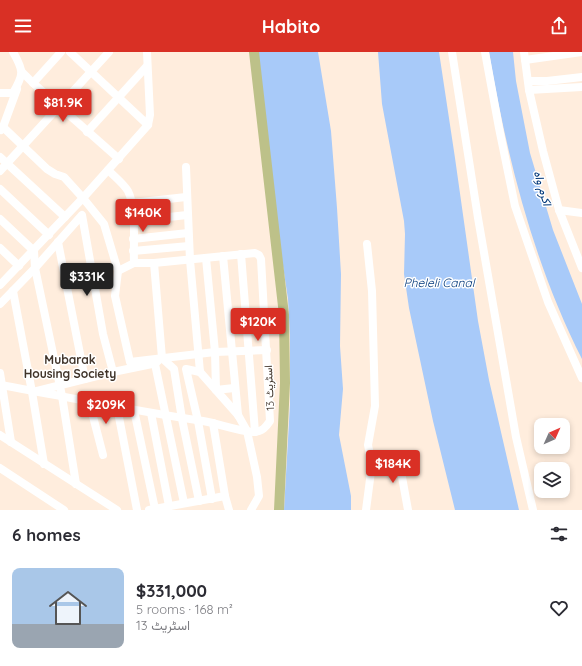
<!DOCTYPE html>
<meta charset="utf-8">
<style>
:root{--surface:#fff;--page:#f7f7f7;--text:#2b2b33;--muted:#7c7c81;--line:#e1e1e2;--accent:#d93025}
body{margin:0;font-family:Quicksand,Vazirmatn,sans-serif;background:var(--page);color:var(--text);height:100vh;display:flex;flex-direction:column;font-size:15px;white-space:nowrap}
*{box-sizing:border-box;margin:0}
p{font-size:13px;color:var(--muted)}
.icon{flex:none;width:22px;height:22px;fill:none;stroke:currentColor;stroke-width:2;stroke-linecap:round;stroke-linejoin:round}
.map{position:relative;height:458px;overflow:hidden}
.side{display:flex;flex-direction:column;background:var(--surface);flex:1}
.side>*{flex:none}
.needle{width:26px;rotate:45deg}
.fabs{position:absolute;left:534px;top:366px;display:grid;gap:8px}
.fabs a{display:grid;place-items:center;width:36px;height:36px;border-radius:8px;background:var(--surface);box-shadow:0 2px 6px #0003;font-size:20px}
.price{position:absolute;translate:-50% -34px;padding:0 9px;border-radius:4px;background:var(--accent);color:#fff;font-size:13px;line-height:26px;filter:drop-shadow(0 1px 2px #0008)}
.price::after{content:'';position:absolute;left:50%;top:24px;width:12px;height:9px;margin-left:-6px;background:inherit;clip-path:polygon(0 0,100% 0,50% 100%)}
.price.current{background:#222;color:#fff}
ul{padding:0;list-style:none}
li{display:flex;align-items:center;gap:12px;height:100px;padding:0 12px}
li+li{border-top:1px solid var(--line)}
li span{display:grid;place-items:center;flex:none;width:112px;height:80px;border-radius:8px;color:#555}
li>.icon{margin-inline-start:auto}
span .icon{width:48px;height:48px;fill:#fffc;stroke-width:1}
li b{font-size:17px}
h2{display:flex;justify-content:space-between;align-items:center;height:48px;padding:0 12px;font-size:17px}
header{display:flex;justify-content:space-between;align-items:center;height:52px;padding:0 12px;background:var(--accent);color:#fff;font-size:18px;font-weight:700}
.map>svg:first-child{display:block}
</style>
<header><svg class="icon" aria-label="menu" viewBox="0 0 24 24"><path d="M4 6h16M4 12h16M4 18h16"/></svg>Habito<svg class="icon" aria-label="share" viewBox="0 0 24 24"><path d="M12 15V3M7 8l5-5 5 5M5 13v7h14v-7"/></svg></header>
<div class="map">
<svg width="582" height="458" viewBox="0 0 582 458">
<rect width="100%" height="100%" fill="#ffeddd"/>
<!-- water -->
<g fill="#a8caf9">
<polygon points="257,0 318,0 331,79 337,156 341,222 340,294 343,337 339,383 351,444 351,458 284,458 290,352 290,283 288,247 281,201"/>
<polygon points="378,0 439,0 455,106 478,269 489,328 519,458 455,458 433,369 409,256 404,222 405,182 404,169 382,52"/>
<path d="M489,0H513L516,29L530,101L553,178L582,252V307C533,210 507,106 489,0Z"/>
</g>
<g fill="none" stroke-linecap="round" stroke-linejoin="round">
<!-- minor -->
<g stroke="#fff" stroke-width="8">
<polyline points="70,0 148,73"/>
<polyline points="452,0 478,166 516,385 533,458"/>
<polyline points="485,0 499,76 515,154 548,250 582,326"/>
<polyline points="524,0 529,38 543,99 559,158 582,216"/>
<polyline points="525,8 582,0"/>
<polyline points="22,20 33,31 119,107"/>
<polyline points="528,29 547,29 582,25"/>
<polyline points="33,31 61,0"/>
<polyline points="529,38 582,35"/>
<path d="M0,41H13C24,22 24,19 13,0"/>
<polyline points="3,75 47,117 55,122 64,125 83,146 104,172 118,219 115,244 130,310 215,300 267,298"/>
<polyline points="1,78 3,75 17,37"/>
<polyline points="87,80 147,14"/>
<polyline points="0,105 65,165"/>
<polyline points="186,115 190,208 200,320 238,363 247,379 257,425 259,444 251,458"/>
<path d="M108,118C115,125 123,131 128,139C137,157 133,191 134,211"/>
<polyline points="0,119 109,0"/>
<polyline points="0,137 49,183"/>
<polyline points="132,151 186,145"/>
<polyline points="559,158 582,161"/>
<polyline points="0,167 34,199 35,216 62,344 76,432"/>
<polyline points="133,169 187,163"/>
<polyline points="133,187 188,181"/>
<polyline points="58,190 85,327"/>
<polyline points="0,196 19,214"/>
<polyline points="133,199 189,194"/>
<polyline points="241,202 255,380"/>
<polyline points="223,204 238,363"/>
<polyline points="206,206 215,300 216,338 234,336"/>
<polyline points="154,211 162,306 174,317 182,367 199,449"/>
<polyline points="0,233 83,146 148,73 150,63 147,0"/>
<polyline points="13,239 32,340 44,412"/>
<polyline points="0,252 35,216 82,163 103,282 113,320"/>
<polyline points="161,306 155,312 184,451"/>
<polyline points="200,320 186,317 198,369 212,447"/>
<polyline points="0,321 11,390"/>
<path d="M0,333C68,345 135,359 203,369C220,372 237,379 254,380C262,380 266,375 270,369L261,207L259,203L255,201L154,211H134L118,219"/>
<polyline points="37,339 113,320 152,312"/>
<polyline points="89,349 103,403"/>
<polyline points="117,355 137,458"/>
<polyline points="134,358 155,457"/>
<polyline points="151,361 169,454"/>
<polyline points="213,371 225,444 229,458"/>
<polyline points="0,383 117,458"/>
<polyline points="398,403 408,458"/>
<polyline points="371,408 398,408"/>
<polyline points="0,416 64,458"/>
<polyline points="149,458 225,444"/>
<polyline points="366,458 372,412 368,393 375,354 372,239 367,192"/>
</g>
<!-- major -->
<polyline stroke="#bdc189" stroke-width="10" points="254,0 284,263 285,331 279,458"/>
</g>
<g text-anchor="middle" dominant-baseline="central" stroke-width="3" stroke-linejoin="round" paint-order="stroke">
<!-- street labels -->
<g font-size="11" fill="#40342a" stroke="#fff">
<text transform="translate(269 336) rotate(-93)">اسٹریٹ 13</text>
</g>
<!-- water labels -->
<g font-size="12" font-style="italic" fill="#003779" stroke="#fff">
<text transform="translate(543 136) rotate(74)">اکرم واہ</text>
<text x="439" y="230">Pheleli Canal</text>
</g>
<!-- neighbourhood labels -->
<g font-size="12" font-weight="bold" fill="#40342a" stroke="#fff">
<text x="70" y="307">Mubarak<tspan x="70" dy="14">Housing Society</tspan></text>
</g>
</g>
</svg>
<div class="fabs">
<a><svg class="needle" viewBox="-14 -14 28 28"><path d="M0-13l5 13h-10z" fill="#e53935"/><path d="M0 13l5-13h-10z" fill="#7c7c81"/></svg></a>
<a><svg class="icon" aria-label="layers" viewBox="0 0 24 24"><path d="M12 4l9 5-9 5-9-5zM3 14l9 5 9-5"/></svg></a>
</div>
<b class="price" style="left:63px;top:71px">$81.9K</b>
<b class="price" style="left:143px;top:181px">$140K</b>
<b class="price current" style="left:87px;top:245px">$331K</b>
<b class="price" style="left:258px;top:290px">$120K</b>
<b class="price" style="left:106px;top:373px">$209K</b>
<b class="price" style="left:393px;top:432px">$184K</b>
</div>
<section class="side">
<h2>6 homes<svg class="icon" aria-label="filters" viewBox="0 0 24 24"><path d="M4 7h16M4 17h16"/><circle cx="9" cy="7" r="2"/><circle cx="15" cy="17" r="2"/></svg></h2>
<ul>
<li><span style="background:linear-gradient(#a9c7e8 70%,#9aa5b1 0)"><svg class="icon" aria-label="home" viewBox="0 0 24 24"><path d="M3 11l9-7 9 7M6 9v11h12V9"/></svg></span><div><b>$331,000</b><p>5 rooms · 168 m²</p><p>اسٹریٹ 13</p></div><svg class="icon" aria-label="heart" viewBox="0 0 24 24"><path d="M12 20l-8-8c-3-5 5-10 8-4 3-6 11-1 8 4z"/></svg></li>
</ul>
</section>
